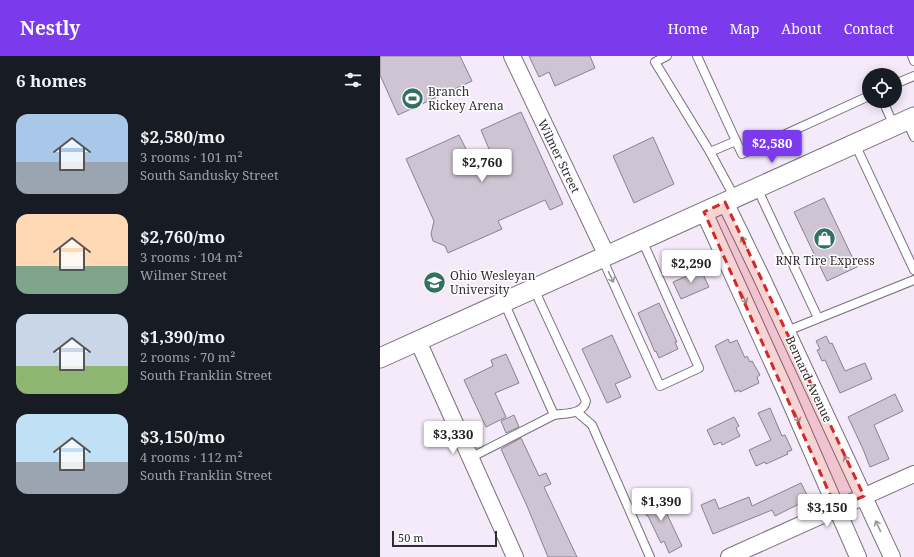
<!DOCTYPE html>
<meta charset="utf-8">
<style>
:root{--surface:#171b24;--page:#242831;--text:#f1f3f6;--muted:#9ea1a6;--accent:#7c3aed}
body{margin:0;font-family:"Noto Serif",serif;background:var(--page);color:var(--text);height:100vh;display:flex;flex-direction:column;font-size:15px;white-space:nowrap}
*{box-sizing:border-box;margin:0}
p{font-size:13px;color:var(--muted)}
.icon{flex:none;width:22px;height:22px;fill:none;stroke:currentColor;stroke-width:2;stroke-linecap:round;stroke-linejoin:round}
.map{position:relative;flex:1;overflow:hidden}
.drawer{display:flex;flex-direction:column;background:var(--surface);width:380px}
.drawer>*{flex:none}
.fabs{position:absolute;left:482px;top:12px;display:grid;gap:8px}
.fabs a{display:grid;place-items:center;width:40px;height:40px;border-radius:50%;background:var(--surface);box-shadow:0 2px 10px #0003;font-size:20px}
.scale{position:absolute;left:12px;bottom:10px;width:105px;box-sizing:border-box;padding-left:4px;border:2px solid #312c32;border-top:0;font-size:11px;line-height:14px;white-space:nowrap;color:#312c32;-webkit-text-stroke:3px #fff;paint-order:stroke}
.price{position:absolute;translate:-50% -34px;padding:0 9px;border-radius:4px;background:#fff;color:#222;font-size:13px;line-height:26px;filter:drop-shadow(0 1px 2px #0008)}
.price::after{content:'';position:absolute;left:50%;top:24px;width:12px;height:9px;margin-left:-6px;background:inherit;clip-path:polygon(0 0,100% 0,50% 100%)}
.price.on{background:var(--accent);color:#fff}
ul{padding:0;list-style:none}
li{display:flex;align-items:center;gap:12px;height:100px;padding:0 16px}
li span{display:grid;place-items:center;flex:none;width:112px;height:80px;border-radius:12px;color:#555}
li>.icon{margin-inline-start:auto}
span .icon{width:48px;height:48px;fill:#fffc;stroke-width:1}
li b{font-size:17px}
h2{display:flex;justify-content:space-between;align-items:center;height:48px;padding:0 16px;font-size:17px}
header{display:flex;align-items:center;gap:24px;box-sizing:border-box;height:56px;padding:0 20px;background:var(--accent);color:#fff}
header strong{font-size:19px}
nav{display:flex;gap:22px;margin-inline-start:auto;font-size:14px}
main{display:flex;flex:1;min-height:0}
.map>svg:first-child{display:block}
</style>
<header>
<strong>Nestly</strong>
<nav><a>Home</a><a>Map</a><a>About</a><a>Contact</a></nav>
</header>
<main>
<section class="drawer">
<h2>6 homes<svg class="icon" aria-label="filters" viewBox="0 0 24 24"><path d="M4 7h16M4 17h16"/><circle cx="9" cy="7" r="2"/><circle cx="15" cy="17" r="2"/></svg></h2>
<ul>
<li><span style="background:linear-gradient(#a9c7e8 60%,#9aa5b1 0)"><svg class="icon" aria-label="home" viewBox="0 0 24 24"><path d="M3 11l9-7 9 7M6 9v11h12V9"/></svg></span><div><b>$2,580/mo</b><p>3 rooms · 101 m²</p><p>South Sandusky Street</p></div></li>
<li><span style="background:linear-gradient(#ffd9b3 65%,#7fa58c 0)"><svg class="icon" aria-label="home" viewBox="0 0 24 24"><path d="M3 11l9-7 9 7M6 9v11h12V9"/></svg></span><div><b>$2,760/mo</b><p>3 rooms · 104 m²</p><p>Wilmer Street</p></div></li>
<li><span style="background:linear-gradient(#c9d6e8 65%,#8fb573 0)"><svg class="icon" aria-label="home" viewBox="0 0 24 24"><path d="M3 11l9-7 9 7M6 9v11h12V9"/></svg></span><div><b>$1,390/mo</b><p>2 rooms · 70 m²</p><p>South Franklin Street</p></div></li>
<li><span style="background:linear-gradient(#bfe0f5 60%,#9aa5b1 0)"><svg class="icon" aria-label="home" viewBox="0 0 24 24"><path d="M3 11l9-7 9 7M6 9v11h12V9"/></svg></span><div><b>$3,150/mo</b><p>4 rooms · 112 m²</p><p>South Franklin Street</p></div></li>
</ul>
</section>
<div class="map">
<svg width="534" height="501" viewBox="0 0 534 501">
<rect width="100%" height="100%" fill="#f5eafa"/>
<!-- building -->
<g fill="#cfc4d3" stroke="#8a818f">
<polygon points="0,0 80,0 92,25 18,59 0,19"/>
<polygon points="149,0 210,0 215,12 175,30 169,16 159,21"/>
<polygon points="141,56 183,148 170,154 165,144 118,165 122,173 68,197 65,190 53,185 51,178 54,165 26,103 79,79 90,101 109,93 101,74"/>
<polygon points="273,81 294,128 254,147 233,100"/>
<polygon points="444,142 477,211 447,225 414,156"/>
<polygon points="321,214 329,231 301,243 293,226"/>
<polygon points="279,247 297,286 295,286 298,293 279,302 276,295 275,296 258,257"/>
<polygon points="232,279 251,321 235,328 241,341 227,347 202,293"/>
<polygon points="446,280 450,288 452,287 465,315 485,307 492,323 460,337 445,304 442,305 437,294 440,293 436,285"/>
<polygon points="348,283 350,287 357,284 365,302 367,300 370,306 372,305 380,319 377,321 379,327 360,336 359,334 355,336 335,290"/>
<polygon points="126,298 139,327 115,337 126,361 106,371 84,324 113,310 111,304"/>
<polygon points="515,338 523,355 494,369 509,403 490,411 483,393 468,361"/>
<polygon points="390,352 402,380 405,379 412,394 407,396 408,398 386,408 385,406 376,410 369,394 391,384 378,357"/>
<polygon points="134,359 139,371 126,377 121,365"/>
<polygon points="354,361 359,370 356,372 360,380 342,389 341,386 334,389 327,374"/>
<polygon points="141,382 159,420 166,417 171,428 164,431 197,501 168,501 147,450 121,393"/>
<polygon points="421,427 429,443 395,460 392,454 333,478 321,449 335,443 339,453 369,441 372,450"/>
<polygon points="277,437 302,490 289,497 284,485 281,487 268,460 267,460 260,446"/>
</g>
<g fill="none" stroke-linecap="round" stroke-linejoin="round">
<defs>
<g id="service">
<polyline points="287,0 275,6 330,96 355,142"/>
<polyline points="317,0 356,85"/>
<polyline points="532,0 534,5"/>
<polyline points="515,28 534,20"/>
<polyline points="503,45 514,70"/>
<polyline points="527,65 534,81"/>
<polyline points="475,88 534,214"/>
<polyline points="330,96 356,85 362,98 489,40"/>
<polyline points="377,132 438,262"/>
<polyline points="222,202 280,330 319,312 262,184"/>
<path d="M154,233L206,345C203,359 185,357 174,359"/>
<polyline points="407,275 534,224"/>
<polyline points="197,356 212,369 270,501"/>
<polyline points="90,402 174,359 124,246"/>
</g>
<g id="minor">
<polyline points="132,0 227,200"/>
<polyline points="345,146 380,218 512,501"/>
<polyline points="324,156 405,334 478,501"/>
<polyline points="38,285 135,501"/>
<polyline points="349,501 534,418"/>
</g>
<polyline id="tertiary" points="0,302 534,61"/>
</defs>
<!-- service casing -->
<use href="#service" stroke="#786f7c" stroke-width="10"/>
<!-- minor casing -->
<use href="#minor" stroke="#786f7c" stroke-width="18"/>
<!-- tertiary casing -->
<use href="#tertiary" stroke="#786f7c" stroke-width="21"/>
<!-- service -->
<use href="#service" stroke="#fff" stroke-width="8"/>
<!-- minor -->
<use href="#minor" stroke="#fff" stroke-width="16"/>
<!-- tertiary -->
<use href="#tertiary" stroke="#fff" stroke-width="19"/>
</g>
<!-- one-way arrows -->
<defs><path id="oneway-shaft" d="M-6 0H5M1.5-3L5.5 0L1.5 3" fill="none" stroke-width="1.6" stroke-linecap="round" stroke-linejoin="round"/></defs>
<g stroke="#989698">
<use href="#oneway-shaft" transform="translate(364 186) rotate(-116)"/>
<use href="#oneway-shaft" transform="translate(231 221) rotate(65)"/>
<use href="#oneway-shaft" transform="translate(364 242) rotate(65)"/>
<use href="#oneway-shaft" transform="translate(417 361) rotate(67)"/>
<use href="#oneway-shaft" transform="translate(467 405) rotate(-115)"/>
<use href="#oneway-shaft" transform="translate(498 470) rotate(-115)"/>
</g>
<!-- marked area -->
<path fill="#d62828" fill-opacity="0.2" stroke="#d62828" stroke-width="3" stroke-dasharray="8 5" stroke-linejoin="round" d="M345,146L484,440L456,452L324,156Z"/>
<!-- icons -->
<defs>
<symbol id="stadium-disc" viewBox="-11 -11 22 22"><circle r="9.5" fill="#32715f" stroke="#fff"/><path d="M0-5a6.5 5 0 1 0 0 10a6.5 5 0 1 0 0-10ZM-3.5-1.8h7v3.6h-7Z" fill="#fff"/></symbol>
<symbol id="shop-disc" viewBox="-11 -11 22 22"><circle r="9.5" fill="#32715f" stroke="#fff"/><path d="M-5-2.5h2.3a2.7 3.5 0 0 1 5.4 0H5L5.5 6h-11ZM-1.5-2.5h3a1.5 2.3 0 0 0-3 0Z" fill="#fff"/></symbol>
<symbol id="university-disc" viewBox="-11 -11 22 22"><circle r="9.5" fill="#32715f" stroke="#fff"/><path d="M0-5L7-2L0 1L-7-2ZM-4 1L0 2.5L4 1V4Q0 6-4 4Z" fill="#fff"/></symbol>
</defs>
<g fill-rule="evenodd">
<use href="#stadium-disc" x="20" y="30" width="25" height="25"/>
<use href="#shop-disc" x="432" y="170" width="25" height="25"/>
<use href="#university-disc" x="42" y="214" width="25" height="25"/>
</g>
<g text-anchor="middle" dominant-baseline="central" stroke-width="3" stroke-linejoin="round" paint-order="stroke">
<!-- poi labels -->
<g font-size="12" fill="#312c32" stroke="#fff" text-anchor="start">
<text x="48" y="35">Branch<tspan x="48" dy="14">Rickey Arena</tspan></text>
<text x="445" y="204" text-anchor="middle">RNR Tire Express</text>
<text x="70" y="219">Ohio Wesleyan<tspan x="70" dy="14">University</tspan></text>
</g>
<!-- street labels -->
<g font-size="12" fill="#312c32" stroke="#fff">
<text transform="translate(179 100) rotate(64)">Wilmer Street</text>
<text transform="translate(429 323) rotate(65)">Bernard Avenue</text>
</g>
</g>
</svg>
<div class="fabs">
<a><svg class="icon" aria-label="locate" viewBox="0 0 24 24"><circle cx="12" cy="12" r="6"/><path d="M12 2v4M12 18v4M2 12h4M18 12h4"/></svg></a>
</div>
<div class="scale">50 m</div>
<b class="price on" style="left:392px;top:108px">$2,580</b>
<b class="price" style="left:102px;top:127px">$2,760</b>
<b class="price" style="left:311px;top:228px">$2,290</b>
<b class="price" style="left:73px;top:399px">$3,330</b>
<b class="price" style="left:281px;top:466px">$1,390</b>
<b class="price" style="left:447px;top:472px">$3,150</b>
</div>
</main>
